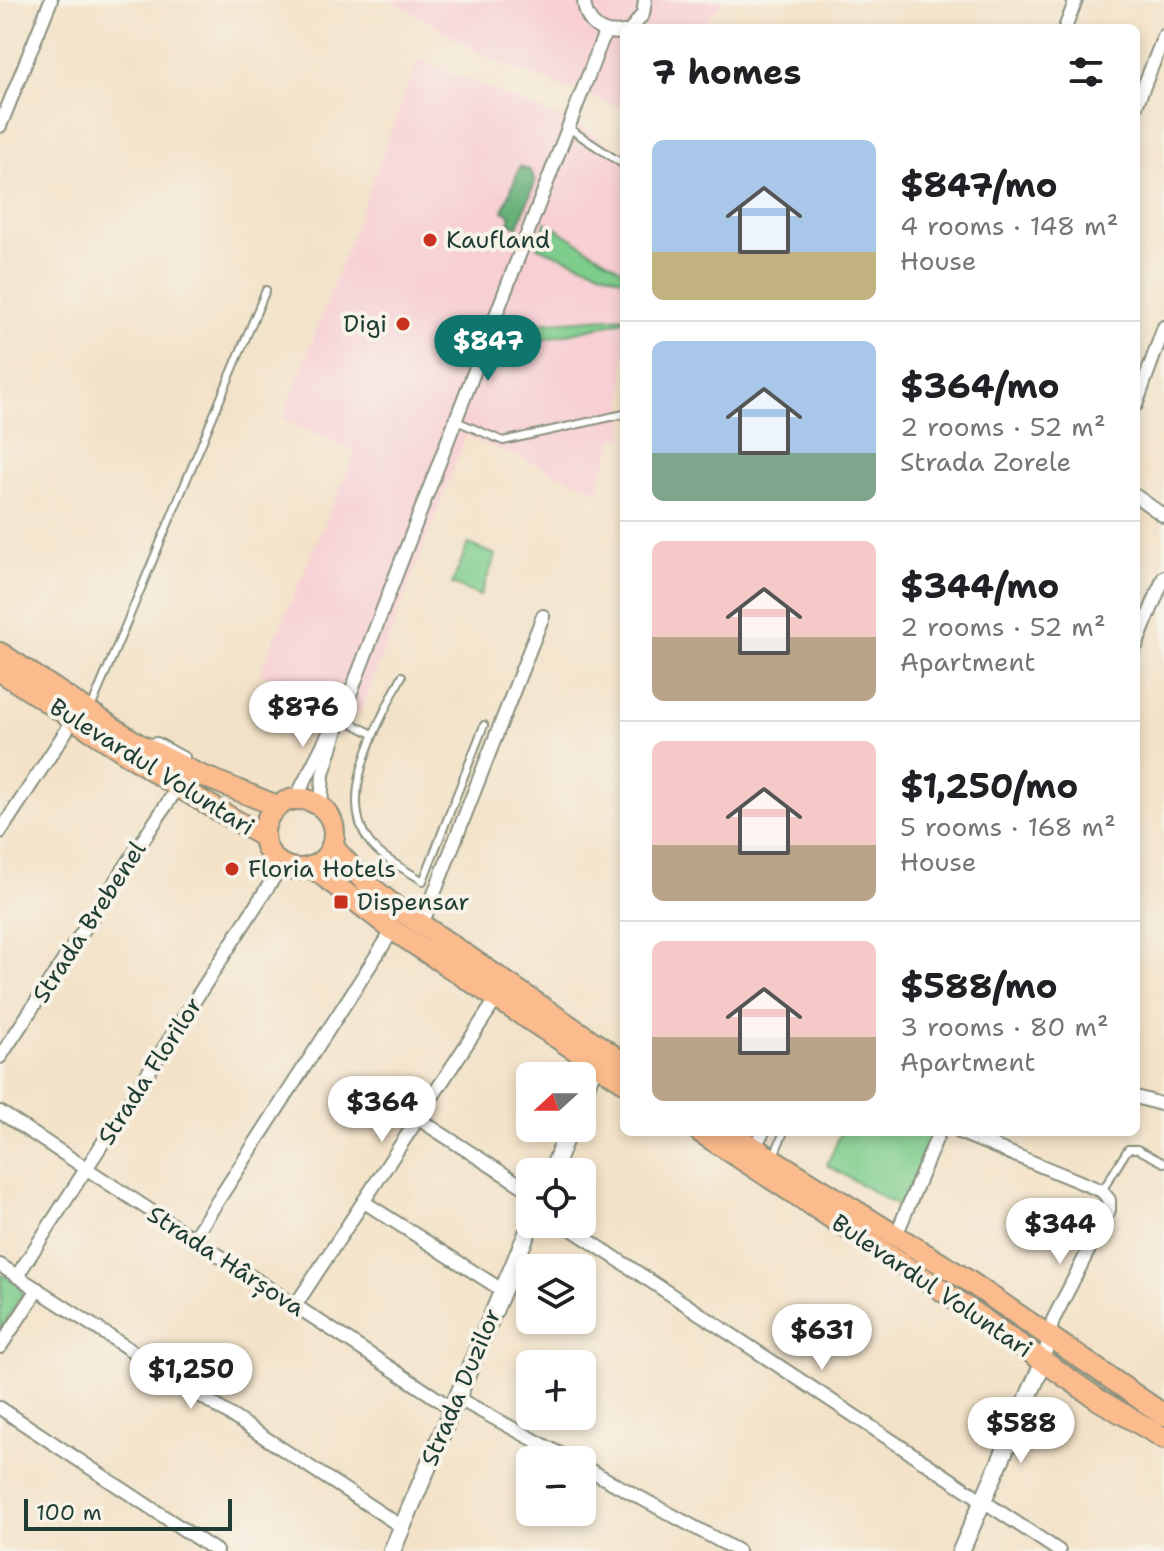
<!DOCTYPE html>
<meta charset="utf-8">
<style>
:root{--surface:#fff;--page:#f2f2f2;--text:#202124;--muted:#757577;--line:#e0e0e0;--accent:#0f766e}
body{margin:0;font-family:"Shantell Sans",sans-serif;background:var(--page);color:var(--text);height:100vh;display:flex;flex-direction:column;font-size:30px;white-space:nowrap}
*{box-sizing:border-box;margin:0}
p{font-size:26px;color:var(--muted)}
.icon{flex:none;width:44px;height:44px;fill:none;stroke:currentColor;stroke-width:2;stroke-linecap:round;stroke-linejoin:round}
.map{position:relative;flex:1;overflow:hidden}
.panel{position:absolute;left:620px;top:24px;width:520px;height:1112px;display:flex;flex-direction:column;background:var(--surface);border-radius:12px;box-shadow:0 4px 12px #0003}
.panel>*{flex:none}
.needle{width:52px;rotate:249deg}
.buttons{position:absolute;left:516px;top:1062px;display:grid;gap:16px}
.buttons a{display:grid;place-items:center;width:80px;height:80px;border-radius:12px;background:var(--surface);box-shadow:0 4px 12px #0003;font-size:40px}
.scale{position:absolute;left:24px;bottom:20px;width:208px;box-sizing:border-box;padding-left:8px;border:4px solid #1f3d34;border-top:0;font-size:22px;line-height:28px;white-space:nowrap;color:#1f3d34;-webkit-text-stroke:6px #f7f3e8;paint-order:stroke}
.price{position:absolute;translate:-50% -68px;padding:0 18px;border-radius:28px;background:#fff;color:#222;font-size:26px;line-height:52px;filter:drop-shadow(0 2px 4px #0008)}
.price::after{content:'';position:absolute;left:50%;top:48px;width:24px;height:18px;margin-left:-12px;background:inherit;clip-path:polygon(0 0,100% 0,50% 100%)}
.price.current{background:var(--accent);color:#fff}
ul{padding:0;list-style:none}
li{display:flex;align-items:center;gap:24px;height:200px;padding:0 32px}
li+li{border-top:2px solid var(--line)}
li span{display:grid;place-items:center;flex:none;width:224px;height:160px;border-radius:12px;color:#555}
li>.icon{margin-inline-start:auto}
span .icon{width:96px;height:96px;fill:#fffc;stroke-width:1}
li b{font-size:34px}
h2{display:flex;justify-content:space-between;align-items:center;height:96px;padding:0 32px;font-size:34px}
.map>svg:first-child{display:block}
</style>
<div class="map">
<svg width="1164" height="1551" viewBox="0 0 1164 1551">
<rect width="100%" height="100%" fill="#f7f3e8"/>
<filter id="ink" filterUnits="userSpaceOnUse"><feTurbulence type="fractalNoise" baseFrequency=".0125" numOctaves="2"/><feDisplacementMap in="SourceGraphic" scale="16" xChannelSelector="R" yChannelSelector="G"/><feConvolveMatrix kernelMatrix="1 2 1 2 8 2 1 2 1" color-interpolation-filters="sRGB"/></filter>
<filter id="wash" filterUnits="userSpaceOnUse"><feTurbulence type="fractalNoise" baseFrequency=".006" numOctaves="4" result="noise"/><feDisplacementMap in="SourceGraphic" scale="32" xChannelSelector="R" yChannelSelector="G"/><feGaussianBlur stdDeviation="1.8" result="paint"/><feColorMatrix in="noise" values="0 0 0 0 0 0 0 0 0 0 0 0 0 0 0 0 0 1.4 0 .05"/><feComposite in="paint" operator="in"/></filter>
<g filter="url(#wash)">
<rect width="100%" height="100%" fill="#f3e2c8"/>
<!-- built -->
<g fill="#f7cfd4">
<polygon points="391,0 724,0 702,28 624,28 624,109 496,62"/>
<polygon points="418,59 584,128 624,154 624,439 615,438 597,490 466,436 361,711 260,673 356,452 283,419"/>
</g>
<!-- green -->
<g fill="#7ecd8d" stroke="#4e8560" stroke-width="2">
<polygon points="546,222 624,271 624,280 537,247"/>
<polygon points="624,317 624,321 498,350 507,325"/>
<polygon points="468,544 496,555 480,596 452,584"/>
<polygon points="841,1132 932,1132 901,1208 827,1165"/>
<polygon points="2,1274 21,1286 22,1295 0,1331"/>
</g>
<!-- forest -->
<polygon fill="#66b078" stroke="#427656" stroke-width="2" points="520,166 531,171 535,182 518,227 509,223 511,215 503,211"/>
</g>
<g filter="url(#ink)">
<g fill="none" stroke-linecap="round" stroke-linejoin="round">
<defs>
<g id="service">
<polyline points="570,129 624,165"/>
<polyline points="454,420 503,441 624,414"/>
<path d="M402,676C381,719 336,794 368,840C380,858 405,869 423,881L484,725"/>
<polyline points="91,708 266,290"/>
<polyline points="341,718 373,734"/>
<polyline points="149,742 157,741 186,757"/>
<polyline points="774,1155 784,1132"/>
<polyline points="1102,1191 1128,1149 1137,1149 1164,1163"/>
</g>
<g id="minor">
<path d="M584,0C585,23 601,36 624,32"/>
<polyline points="632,28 643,14 645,0"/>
<polyline points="1065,28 1076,0"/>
<polyline points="1136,106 1164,36"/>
<polyline points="0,126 51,0"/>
<polyline points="1136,405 1164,327"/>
<polyline points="1136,496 1164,516"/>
<polyline points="1136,646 1164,577"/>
<polyline points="296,798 329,733 339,723"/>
<polyline points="321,806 323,774 339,723 605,32"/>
<polyline points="0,832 74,719"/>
<polyline points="421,927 543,616"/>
<polyline points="0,1057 178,787"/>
<polyline points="1136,1097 1164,1105"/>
<polyline points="0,1112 453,1409"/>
<polyline points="420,1120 530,1191"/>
<polyline points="959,1132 1102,1191 1109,1200 1109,1210 1053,1320 1043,1363"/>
<polyline points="753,1148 763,1132"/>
<polyline points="364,1202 502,1290"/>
<polyline points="564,1224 1059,1551"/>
<polyline points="895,1238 939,1132"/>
<polyline points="193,1239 393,930"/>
<polyline points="0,1265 402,1527"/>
<polyline points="17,1276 282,865"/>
<polyline points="295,1306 497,998"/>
<polyline points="0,1347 38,1289"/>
<polyline points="457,1398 571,1460"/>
<polyline points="0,1408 216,1551"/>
<polyline points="582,1466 738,1551"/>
</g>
<g id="tertiary">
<polyline points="582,1096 595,1063"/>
<polyline points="552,1172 569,1128"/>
<polyline points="392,1551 531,1224"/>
<polyline points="961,1551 1043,1363"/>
</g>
<g id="trunk">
<polyline points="0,653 138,744 193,772 277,806"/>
<polyline points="0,671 178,787 264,837"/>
<circle cx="299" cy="834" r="35"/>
<polyline points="332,846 366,883 397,908 624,1063"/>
<polyline points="312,867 393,930 624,1082"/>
<polyline points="700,1132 934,1285 1099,1400 1164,1438"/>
<polyline points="729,1132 967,1280 1164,1415"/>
</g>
</defs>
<!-- service casing -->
<use href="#service" stroke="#89907e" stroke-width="10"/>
<!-- minor casing -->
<use href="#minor" stroke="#89907e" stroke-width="16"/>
<!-- tertiary casing -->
<use href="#tertiary" stroke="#89907e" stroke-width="20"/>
<!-- trunk casing -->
<use href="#trunk" stroke="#89907e" stroke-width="24"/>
<!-- service -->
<use href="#service" stroke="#fff" stroke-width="6"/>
<!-- minor -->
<use href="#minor" stroke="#fff" stroke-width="12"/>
<!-- tertiary -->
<use href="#tertiary" stroke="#fff" stroke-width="16"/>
<!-- trunk -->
<use href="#trunk" stroke="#fbbb8c" stroke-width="20"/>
</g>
</g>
<!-- markers -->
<g fill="#c8321e" stroke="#f7f3e8" stroke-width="3">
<circle cx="430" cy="240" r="8"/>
<circle cx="403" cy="324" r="8"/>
<circle cx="232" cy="869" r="8"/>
<rect x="333" y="894" width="16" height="16" rx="4"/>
</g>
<g text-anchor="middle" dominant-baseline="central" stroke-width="8" stroke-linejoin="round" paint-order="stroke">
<!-- poi labels -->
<g font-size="24" fill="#1f3d34" stroke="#f7f3e8" text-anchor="start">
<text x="446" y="240">Kaufland</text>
<text x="387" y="324" text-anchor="end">Digi</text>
<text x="248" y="869">Floria Hotels</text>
<text x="357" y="902">Dispensar</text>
</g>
<!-- street labels -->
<g font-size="24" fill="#1f3d34" stroke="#f7f3e8">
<text transform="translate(152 767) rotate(32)">Bulevardul Voluntari</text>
<text transform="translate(89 922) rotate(-57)">Strada Brebenel</text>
<text transform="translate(150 1071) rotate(-57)">Strada Florilor</text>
<text transform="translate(226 1261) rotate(33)">Strada Hârșova</text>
<text transform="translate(932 1286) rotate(34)">Bulevardul Voluntari</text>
<text transform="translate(461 1387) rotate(-67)">Strada Duzilor</text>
</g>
</g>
</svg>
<div class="buttons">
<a><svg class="needle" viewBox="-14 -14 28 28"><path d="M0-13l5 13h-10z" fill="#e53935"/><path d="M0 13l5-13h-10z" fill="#757577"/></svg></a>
<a><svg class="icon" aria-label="locate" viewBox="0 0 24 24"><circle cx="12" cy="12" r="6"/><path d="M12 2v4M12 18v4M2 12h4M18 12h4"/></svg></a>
<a><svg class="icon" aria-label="layers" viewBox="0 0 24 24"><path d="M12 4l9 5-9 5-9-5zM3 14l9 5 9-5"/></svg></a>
<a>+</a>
<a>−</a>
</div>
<div class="scale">100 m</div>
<b class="price current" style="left:488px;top:383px">$847</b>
<b class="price" style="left:303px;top:749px">$876</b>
<b class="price" style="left:382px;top:1144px">$364</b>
<b class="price" style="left:1060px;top:1266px">$344</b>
<b class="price" style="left:822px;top:1372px">$631</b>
<b class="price" style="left:191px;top:1411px">$1,250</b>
<b class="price" style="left:1021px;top:1465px">$588</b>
<section class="panel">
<h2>7 homes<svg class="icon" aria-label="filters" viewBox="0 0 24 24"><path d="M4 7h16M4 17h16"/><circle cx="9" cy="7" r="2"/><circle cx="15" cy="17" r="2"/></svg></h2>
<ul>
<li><span style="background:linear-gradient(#a9c7e8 70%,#c2b280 0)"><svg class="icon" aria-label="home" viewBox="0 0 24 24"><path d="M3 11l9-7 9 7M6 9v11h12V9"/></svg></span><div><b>$847/mo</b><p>4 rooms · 148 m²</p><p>House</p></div></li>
<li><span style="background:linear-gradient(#a9c7e8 70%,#7fa58c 0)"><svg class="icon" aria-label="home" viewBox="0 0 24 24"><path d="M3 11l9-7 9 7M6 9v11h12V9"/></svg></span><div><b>$364/mo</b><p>2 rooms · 52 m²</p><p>Strada Zorele</p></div></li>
<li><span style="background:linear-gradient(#f6c9c9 60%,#b9a48a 0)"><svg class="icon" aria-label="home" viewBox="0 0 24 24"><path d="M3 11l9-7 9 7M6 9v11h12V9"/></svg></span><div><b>$344/mo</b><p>2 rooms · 52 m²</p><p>Apartment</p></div></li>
<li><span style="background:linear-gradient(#f6c9c9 65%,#b9a48a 0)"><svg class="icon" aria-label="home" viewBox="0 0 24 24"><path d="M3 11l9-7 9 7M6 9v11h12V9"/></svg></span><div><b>$1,250/mo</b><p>5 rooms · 168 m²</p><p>House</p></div></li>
<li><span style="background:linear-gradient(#f6c9c9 60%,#b9a48a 0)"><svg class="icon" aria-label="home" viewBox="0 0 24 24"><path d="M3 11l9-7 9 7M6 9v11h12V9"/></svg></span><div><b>$588/mo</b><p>3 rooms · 80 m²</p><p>Apartment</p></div></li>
</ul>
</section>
</div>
